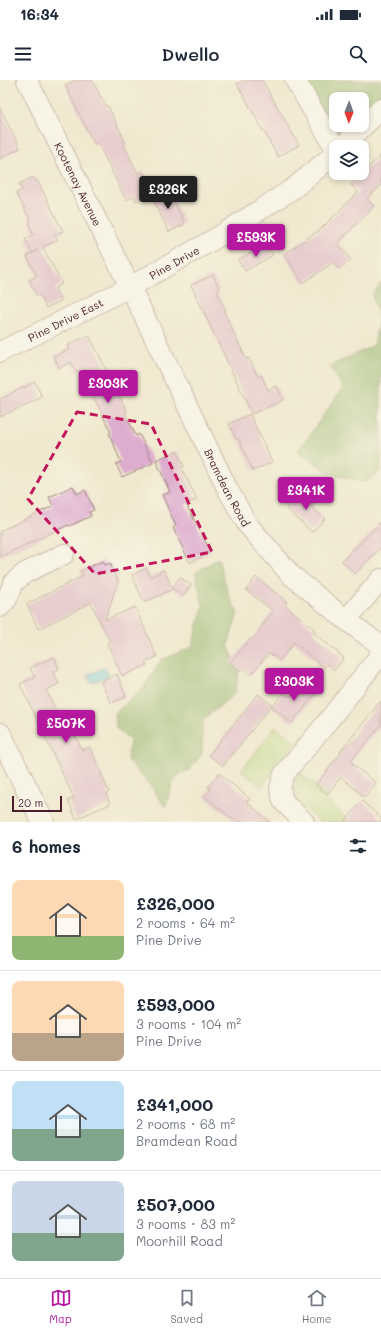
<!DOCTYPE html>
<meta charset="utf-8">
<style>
:root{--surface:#fff;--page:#f6f6f7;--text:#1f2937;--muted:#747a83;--line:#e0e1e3;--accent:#b5179e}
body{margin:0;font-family:Mali,sans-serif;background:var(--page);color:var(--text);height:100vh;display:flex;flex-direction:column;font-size:15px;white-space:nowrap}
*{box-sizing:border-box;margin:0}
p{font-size:13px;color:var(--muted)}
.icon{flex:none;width:22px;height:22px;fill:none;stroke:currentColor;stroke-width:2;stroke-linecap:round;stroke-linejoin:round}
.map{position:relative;height:742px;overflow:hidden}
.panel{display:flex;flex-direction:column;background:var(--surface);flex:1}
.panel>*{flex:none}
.needle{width:26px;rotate:181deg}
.buttons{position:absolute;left:329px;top:12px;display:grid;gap:8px}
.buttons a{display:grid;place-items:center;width:40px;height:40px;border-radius:8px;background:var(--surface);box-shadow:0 2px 6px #0003;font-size:20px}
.scale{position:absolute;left:12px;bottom:10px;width:50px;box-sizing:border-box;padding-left:4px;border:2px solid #4a1f2b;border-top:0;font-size:11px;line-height:14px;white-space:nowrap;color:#4a1f2b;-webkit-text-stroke:3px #fbf7ec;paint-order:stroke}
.price{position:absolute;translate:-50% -34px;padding:0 9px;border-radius:4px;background:var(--accent);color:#fff;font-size:13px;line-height:26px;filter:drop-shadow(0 1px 2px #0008)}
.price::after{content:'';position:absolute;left:50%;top:24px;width:12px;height:9px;margin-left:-6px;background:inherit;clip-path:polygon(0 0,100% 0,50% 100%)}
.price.current{background:#222;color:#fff}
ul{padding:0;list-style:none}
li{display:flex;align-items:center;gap:12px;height:100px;padding:0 12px}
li+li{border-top:1px solid var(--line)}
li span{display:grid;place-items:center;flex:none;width:112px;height:80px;border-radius:8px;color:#555}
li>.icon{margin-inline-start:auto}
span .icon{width:48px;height:48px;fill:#fffc;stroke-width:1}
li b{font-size:17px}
h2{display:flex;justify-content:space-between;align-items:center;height:48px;padding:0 12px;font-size:17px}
.status{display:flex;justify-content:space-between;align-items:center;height:28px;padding:0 20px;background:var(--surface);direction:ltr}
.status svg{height:11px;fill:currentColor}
header{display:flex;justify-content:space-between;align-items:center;height:52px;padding:0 12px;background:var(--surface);font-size:18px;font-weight:600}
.menu{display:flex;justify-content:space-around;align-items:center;height:56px;border-top:1px solid var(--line);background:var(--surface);font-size:11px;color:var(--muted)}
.menu a{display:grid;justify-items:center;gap:2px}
.menu .current{color:var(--accent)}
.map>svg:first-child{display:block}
</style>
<div class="status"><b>16:34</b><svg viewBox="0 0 49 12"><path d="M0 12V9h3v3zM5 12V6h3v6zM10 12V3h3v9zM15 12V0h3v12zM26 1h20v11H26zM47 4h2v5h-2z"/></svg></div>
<header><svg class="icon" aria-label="menu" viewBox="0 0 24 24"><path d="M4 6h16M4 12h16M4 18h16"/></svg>Dwello<svg class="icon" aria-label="search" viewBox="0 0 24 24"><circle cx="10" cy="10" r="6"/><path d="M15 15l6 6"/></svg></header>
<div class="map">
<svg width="381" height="742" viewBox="0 0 381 742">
<rect width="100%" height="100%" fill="#fbf7ec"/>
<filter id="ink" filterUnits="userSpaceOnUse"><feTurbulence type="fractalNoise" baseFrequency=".025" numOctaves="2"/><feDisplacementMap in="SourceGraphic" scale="8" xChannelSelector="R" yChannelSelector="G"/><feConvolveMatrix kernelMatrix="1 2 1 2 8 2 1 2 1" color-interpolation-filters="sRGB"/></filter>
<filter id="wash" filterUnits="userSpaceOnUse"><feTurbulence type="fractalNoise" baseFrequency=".012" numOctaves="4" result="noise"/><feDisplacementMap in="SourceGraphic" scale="16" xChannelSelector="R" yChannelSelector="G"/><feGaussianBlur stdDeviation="0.9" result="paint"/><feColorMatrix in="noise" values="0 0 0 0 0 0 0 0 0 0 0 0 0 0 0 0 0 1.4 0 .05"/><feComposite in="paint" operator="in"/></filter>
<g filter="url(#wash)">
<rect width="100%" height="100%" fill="#f1e9cf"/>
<!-- green -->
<g fill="#b3d57d" stroke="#7e7a54">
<polygon points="275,647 296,662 262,707 241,691"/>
<polygon points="300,692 327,714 325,718 347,739 344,742 320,742 297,721 295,700"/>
</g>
<!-- forest -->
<g fill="#8eb66c" stroke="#6c6a4c">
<polygon points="299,0 381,0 380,20 362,42 362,19 336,19 336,45 358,45 348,54 338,53"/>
<polygon points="381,203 381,391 365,402 329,393 298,371 343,308 330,286 374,265 379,238 372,215"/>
<polygon points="218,478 229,516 238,533 228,565 239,591 235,613 203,640 202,674 189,690 181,693 173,702 165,727 152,708 127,680 130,660 116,648 115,633 144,607 161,580 192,567 203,526 195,493"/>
</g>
<!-- water -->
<polygon fill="#63c4e1" stroke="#567286" points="105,587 109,596 91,603 87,595"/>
<g id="blocks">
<!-- building -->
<g fill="#ddacce">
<polygon points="76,0 92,0 103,21 104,21 106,26 108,26 126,63 124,65 138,94 143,91 148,101 156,97 162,109 136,121 134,116 126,120 98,63 94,64 65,5"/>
<polygon points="244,0 262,0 299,65 278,77 237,4"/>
<polygon points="0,28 20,68 0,79"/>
<polygon points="381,75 381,105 367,119 374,126 338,163 351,180 339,189 334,182 303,203 284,174 321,149 358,112 351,105"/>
<polygon points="33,97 35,101 37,100 63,151 55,155 57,160 43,167 62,204 55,208 61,221 46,228 40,215 37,216 29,200 37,196 27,176 38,170 32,173 25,159 33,155 29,142 31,141 16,113 22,110 19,104"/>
<polygon points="167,107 185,144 169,152 151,115"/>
<polygon points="266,164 273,175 245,191 238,180"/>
<polygon points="213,195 220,210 217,212 226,231 224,232 246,279 249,278 258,297 261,295 268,310 277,306 283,320 252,334 191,205"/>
<polygon points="89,255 127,331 125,333 136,356 139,354 153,383 122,397 116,384 121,382 109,353 111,352 80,290 76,292 71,282 59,288 54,276 70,269 68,265"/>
<polygon points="35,302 42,317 0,337 0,319"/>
<polygon points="250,334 272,382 253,391 238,358 236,359 229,344"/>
<polygon points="177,371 184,386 181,387 197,420 186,424 211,472 190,483 173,448 176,446 162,415 170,412 156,380"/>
<polygon points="73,406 77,414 85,410 94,430 89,432 91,436 69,446 68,445 0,477 0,451 53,426 49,417"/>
<polygon points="303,410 316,422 311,426 325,439 312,452 286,428"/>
<polygon points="381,442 381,467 355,494 342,481"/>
<polygon points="103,481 105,485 110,483 118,501 105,540 135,527 157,577 145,582 147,585 122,596 107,563 110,562 91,523 38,549 27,524 83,496 80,491"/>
<polygon points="146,488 150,497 164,490 172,508 180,497 191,505 183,516 173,509 144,522 132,495"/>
<polygon points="256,497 287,522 285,525 315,550 313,552 344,578 334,590 327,584 324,588 294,562 280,581 269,573 251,595 242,588 240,591 230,583 250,559 252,560 273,531 246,510"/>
<polygon points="54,577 59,589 53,592 59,604 46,610 57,633 63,630 82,670 90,667 109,712 106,714 110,724 76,739 68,720 74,718 20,604 35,597 30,588"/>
<polygon points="117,594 126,617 111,623 101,602"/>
<polygon points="303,601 316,613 292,643 272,627 284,612 290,617"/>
<polygon points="258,614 272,625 223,686 209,675"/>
<polygon points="381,621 381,645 351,681 353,683 352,684 376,703 364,717 341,697 327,714 316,705 341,673 340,672"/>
<polygon points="219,693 250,719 247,722 270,742 236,742 204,716 211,709 208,707"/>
<polygon points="362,721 381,738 381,742 344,742"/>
</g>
</g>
</g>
<g filter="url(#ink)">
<use href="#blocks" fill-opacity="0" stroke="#9e847d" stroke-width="1"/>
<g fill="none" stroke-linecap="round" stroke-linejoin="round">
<defs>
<g id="minor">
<path id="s1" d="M27,0L130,207L228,410L247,444L291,495L346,540L381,566"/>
<polyline points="295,0 336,69"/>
<polyline points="342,67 381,29"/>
<path id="s2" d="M0,272L130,207L218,157L294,108L336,73"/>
<polyline points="0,527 7,519 14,502 25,493 64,474"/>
<polyline points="346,540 381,499"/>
<polyline points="304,742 283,721 280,708 284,694 320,651 381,574"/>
</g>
<polyline id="primary" points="0,654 43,742"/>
</defs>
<!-- minor casing -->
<use href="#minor" stroke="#9e847d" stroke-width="22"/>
<!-- primary casing -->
<use href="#primary" stroke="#9e847d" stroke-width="24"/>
<!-- minor -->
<use href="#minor" stroke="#fff" stroke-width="20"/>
<!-- primary -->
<use href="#primary" stroke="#fff" stroke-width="22"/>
</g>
</g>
<!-- marked area -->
<path d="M0 0H381V742H0ZM77,332L151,344L212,472L95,494L28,419Z" fill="#f1e9cf" fill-opacity=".55" fill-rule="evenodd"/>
<path fill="none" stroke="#c2185b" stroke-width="3" stroke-dasharray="8 5" stroke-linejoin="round" d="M77,332L151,344L212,472L95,494L28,419Z"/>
<g text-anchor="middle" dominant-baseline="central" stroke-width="3" stroke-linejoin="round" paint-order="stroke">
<!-- street labels -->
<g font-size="11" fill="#4a1f2b" stroke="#fbf7ec">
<text stroke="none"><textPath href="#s1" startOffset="116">Kootenay Avenue</textPath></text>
<text stroke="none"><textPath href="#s2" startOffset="196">Pine Drive</textPath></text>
<text stroke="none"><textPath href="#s2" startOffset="73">Pine Drive East</textPath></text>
<text stroke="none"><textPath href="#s1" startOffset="454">Bramdean Road</textPath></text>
</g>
</g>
</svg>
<div class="buttons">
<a><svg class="needle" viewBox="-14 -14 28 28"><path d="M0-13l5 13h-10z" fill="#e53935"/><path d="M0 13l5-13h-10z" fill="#747a83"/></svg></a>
<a><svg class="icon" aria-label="layers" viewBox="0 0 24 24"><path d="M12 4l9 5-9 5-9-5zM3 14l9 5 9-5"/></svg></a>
</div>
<div class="scale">20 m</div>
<b class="price current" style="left:168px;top:130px">£326K</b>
<b class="price" style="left:256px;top:178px">£593K</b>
<b class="price" style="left:108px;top:324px">£303K</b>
<b class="price" style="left:306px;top:431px">£341K</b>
<b class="price" style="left:294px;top:622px">£303K</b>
<b class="price" style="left:66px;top:664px">£507K</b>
</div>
<section class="panel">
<h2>6 homes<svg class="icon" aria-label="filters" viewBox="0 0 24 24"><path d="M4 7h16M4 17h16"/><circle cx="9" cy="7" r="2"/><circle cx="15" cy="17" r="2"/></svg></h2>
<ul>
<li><span style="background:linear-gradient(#ffd9b3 70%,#8fb573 0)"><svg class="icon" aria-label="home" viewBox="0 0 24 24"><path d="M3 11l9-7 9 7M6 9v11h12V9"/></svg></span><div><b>£326,000</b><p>2 rooms · 64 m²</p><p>Pine Drive</p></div></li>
<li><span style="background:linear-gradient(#ffd9b3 65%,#b9a48a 0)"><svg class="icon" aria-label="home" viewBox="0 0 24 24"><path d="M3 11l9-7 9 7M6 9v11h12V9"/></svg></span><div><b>£593,000</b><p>3 rooms · 104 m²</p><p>Pine Drive</p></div></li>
<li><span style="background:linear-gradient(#bfe0f5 60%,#7fa58c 0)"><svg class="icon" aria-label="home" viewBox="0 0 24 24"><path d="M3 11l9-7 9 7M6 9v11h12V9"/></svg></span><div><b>£341,000</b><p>2 rooms · 68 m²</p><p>Bramdean Road</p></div></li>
<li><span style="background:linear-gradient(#c9d6e8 65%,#7fa58c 0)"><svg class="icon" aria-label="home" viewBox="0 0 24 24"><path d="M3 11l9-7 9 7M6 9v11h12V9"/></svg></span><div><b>£507,000</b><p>3 rooms · 83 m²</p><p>Moorhill Road</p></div></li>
</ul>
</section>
<nav class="menu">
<a class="current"><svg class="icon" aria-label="map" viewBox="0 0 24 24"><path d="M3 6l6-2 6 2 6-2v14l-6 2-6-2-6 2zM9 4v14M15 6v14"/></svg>Map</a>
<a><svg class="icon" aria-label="saved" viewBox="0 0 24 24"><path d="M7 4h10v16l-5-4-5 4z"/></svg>Saved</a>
<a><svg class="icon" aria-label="home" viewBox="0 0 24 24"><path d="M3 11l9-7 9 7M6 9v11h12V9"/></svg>Home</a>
</nav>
